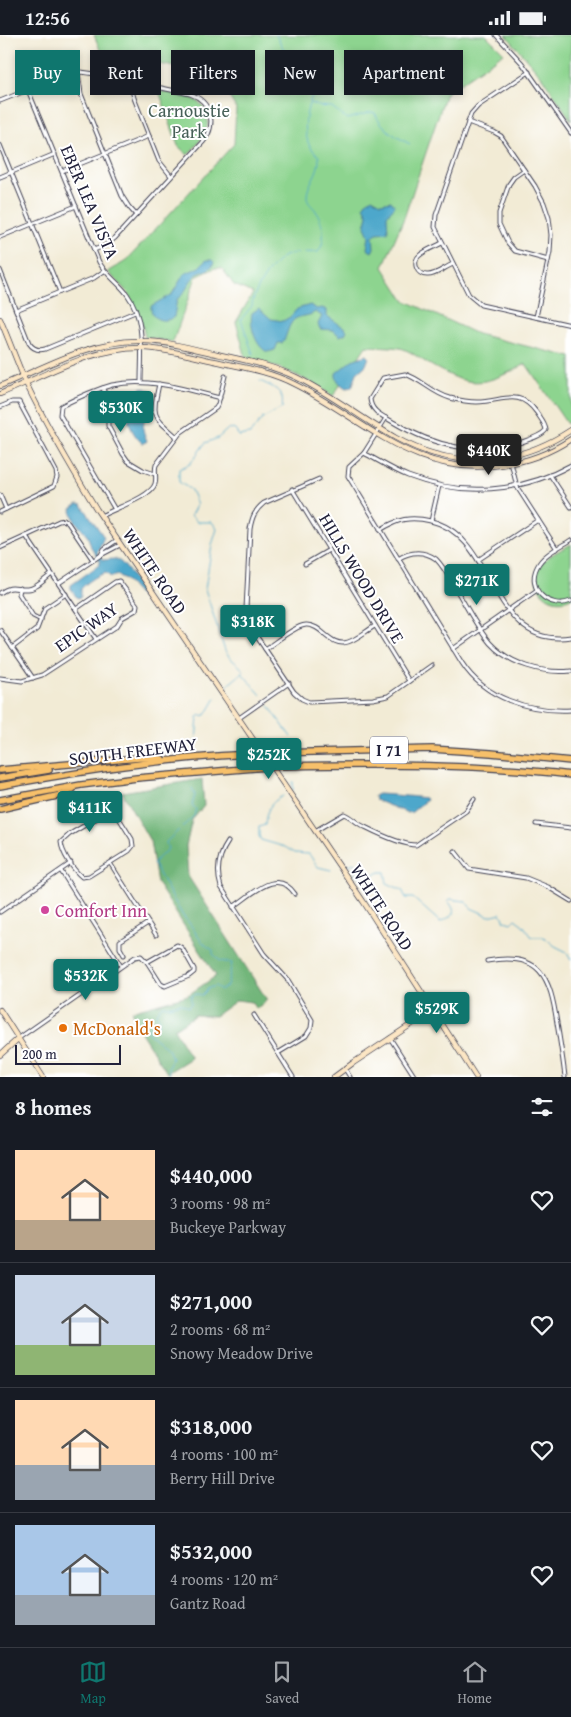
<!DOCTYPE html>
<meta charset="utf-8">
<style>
:root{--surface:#171b24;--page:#242831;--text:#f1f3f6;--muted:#9ea1a6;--line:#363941;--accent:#0f766e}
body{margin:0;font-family:"Gentium Book Plus",serif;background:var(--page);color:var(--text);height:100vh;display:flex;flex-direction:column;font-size:19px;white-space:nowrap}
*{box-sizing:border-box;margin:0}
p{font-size:16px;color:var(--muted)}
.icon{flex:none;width:28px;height:28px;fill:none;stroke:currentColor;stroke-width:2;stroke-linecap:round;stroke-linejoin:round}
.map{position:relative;height:1042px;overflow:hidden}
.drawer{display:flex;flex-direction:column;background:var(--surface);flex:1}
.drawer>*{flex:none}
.top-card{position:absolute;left:15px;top:15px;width:541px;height:45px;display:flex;gap:10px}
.scale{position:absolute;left:15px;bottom:12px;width:106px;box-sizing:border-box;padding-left:5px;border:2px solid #22223b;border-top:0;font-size:14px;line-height:18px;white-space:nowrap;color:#22223b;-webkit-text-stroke:4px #fff;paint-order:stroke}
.price{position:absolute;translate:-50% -42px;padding:0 11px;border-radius:5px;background:var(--accent);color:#fff;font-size:16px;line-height:32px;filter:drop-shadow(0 1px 2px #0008)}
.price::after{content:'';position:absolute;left:50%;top:30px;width:15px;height:11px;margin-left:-8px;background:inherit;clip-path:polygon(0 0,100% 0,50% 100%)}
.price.on{background:#222;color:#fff}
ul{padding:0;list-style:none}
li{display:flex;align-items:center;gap:15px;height:125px;padding:0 15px}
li+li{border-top:1px solid var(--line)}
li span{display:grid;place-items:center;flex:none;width:140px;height:100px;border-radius:0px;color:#555}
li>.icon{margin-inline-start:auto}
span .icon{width:60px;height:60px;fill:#fffc;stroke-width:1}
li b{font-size:21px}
h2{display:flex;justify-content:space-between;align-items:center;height:60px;padding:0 15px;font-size:21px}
.chip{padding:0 18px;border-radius:0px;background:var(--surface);box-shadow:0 2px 8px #0003;font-size:18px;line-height:45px}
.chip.on{background:var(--accent);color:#fff}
.status{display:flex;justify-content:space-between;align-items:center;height:35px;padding:0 25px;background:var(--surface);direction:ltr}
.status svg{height:14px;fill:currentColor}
.menu{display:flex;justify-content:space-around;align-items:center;height:70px;border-top:1px solid var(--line);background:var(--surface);font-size:14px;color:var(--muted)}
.menu a{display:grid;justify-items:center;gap:2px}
.menu .on{color:var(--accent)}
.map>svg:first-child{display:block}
</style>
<div class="status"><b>12:56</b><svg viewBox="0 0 49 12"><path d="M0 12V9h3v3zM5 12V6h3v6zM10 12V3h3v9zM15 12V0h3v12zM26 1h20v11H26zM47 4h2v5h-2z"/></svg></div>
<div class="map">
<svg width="571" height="1042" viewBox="0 0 571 1042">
<rect width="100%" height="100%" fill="#fff"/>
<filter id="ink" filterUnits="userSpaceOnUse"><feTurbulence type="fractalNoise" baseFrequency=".02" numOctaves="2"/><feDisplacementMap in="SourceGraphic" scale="10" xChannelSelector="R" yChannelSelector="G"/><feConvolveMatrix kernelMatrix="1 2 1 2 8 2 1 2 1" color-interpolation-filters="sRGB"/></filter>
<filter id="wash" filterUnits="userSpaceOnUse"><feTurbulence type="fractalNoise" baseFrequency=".0096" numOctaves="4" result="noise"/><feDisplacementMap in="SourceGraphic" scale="20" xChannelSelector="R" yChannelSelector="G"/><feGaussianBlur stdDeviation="1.12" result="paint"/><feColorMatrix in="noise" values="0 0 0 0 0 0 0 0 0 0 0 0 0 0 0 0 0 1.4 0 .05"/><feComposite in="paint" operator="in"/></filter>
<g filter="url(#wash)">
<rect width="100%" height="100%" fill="#f2ebd5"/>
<!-- green -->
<g fill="#8dd48f" stroke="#587b65">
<path d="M94,0H486L504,18L446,58L404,183L383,232L404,265L477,299L571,322V386L567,389L526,329C481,352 472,354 427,328C419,323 409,315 400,313C389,311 377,312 366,311L333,361C304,342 280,331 246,323L236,287L253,258L234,250L222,233H215L196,242L173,307L145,302L142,288L128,258L108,237L126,226L234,109L236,73L215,39L102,19Z"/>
<polygon points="506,0 571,0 571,85 542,42"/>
<path d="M159,56C169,58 181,59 190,62C197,65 202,69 205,75C214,93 199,107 188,120L178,111Z"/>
<path d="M571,509V563C547,575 524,545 544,526C551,519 563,514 571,509Z"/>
</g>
<!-- forest -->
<polygon fill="#72b67a" stroke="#4a6c5a" points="202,744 204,771 192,785 186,811 188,841 267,965 256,974 251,967 237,965 215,981 195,980 174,994 191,1023 167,1038 140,996 131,976 188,960 216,941 157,848 150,806 122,757"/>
<!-- water -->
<g fill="#4da7cb" stroke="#386483">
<polygon points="372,163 381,168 391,166 395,171 387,180 388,197 377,198 373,201 374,213 372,217 367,214 369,201 365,192 368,180 364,171 365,168"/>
<path d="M206,225H212L214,227C211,237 201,235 195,241C187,248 187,258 177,264L174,282C163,289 150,284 151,271L172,259L184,239L198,233Z"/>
<path d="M310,270L317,274L322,273L327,275V281L345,293L347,295L345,299L340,301L333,295L320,294L318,289L322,281L315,277C309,282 301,280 295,284C289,288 287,299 284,306L282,308H278L275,315L268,317C256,313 249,290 252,278L259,273L271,284L283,286L290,282L297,274Z"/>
<path d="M367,320L369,322L366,330L357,338L352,352L346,353C341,350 335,345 336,338L352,325Z"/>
<path d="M142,352L152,356L153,359L144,369L141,374L145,383C142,396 143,395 147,406L143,409C133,400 125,386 129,372C130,368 134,366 137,363C139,359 139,355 142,352Z"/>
<path d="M78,469L82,470L104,502L97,518L103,525C106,525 111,524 115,524C124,525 140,553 144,562L142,564L125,544L117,540C112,543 110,542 106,538C97,540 86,548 81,554V562L77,563L71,554V550L99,530L100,526L91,512L88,502L75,486L71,476L72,473Z"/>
<path d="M378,759C394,760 410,761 425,763L426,765L412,777L408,778L375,765L374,761Z"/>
</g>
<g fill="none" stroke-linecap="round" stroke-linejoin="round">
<!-- stream -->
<g stroke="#4da7cb" stroke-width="1">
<polyline points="276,0 289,24 302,24 309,30 307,35"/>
<path d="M310,30C316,31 323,33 323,41"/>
<polyline points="318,50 323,43"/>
<path d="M310,68L318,71L332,72L347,84L371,77L375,78C383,95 395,101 410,109"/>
<path d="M253,319L241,284L252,271C252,258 273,225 287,220C298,216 307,218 318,217C327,206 323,188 316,176C313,171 308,169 307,163C306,149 320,139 319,122C317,118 313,116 311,113C300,96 307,65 318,51L317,48L311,44L306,31L298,25"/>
<polyline points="242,638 261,660"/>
<path d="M227,651L244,636C238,628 230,625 225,616L205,554L212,510L217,494L212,487H197L191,480L197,469L191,455L179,447V434L190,429L205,408L218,403L229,393L235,395L239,401L250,399L262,384L282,373C285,355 274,353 260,346"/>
<polyline points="269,671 291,702"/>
<polyline points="196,707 198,681 206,680 216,663"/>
<polyline points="293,755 293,747"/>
<path d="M283,761C270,767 266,776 265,790L259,792V801L261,805L285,812L295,818L309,819L318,832L331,835"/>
<path d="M346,831L354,828L358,832L355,839L365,844L380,837H385L387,848L402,855L406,863H413L440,887C452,881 459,879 448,866L450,864L465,866L471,873L489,881L501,878L505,886L511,888L515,884L523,890L532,902H544L555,911L567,917L571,925"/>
<path d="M170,1042L168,1033L172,1023L168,1014L148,998L149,991H158L159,984L156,978L162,970L168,971L181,968L188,972L191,969V961L197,959L202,960L209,953L215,951L221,955L227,951L232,928L220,926L213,919V915C197,907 195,892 183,881L153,828L168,814L166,807L194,781L196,774L192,770L195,760L192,753"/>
</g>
</g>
</g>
<g filter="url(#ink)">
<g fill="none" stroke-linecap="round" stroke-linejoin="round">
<defs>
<g id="street">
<polyline points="496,0 522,28 571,98"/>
<polyline points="78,37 81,59 122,161 129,172 136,180"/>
<polyline points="529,37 478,71 471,79 436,180 435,192 469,260 481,270 571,290"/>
<polyline points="133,47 132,55 134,63 159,126 171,141"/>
<path d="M28,55L99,227C106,240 118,247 127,259C146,285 141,318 141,347"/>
<path d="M0,66L63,41L81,37L95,39L190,59C211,66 217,89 204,106L115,203L106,210L94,215"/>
<polyline points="468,87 494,97 501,101 535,151 544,168 549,183 551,200 550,217 536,282"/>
<polyline points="0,110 60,257"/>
<polyline points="524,135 514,142 509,149 499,178 499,189 508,208 515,216 548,225"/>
<polyline points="62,136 149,101"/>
<polyline points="0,142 55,119"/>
<polyline points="0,202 76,171"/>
<path d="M442,208C435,212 426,215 420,220C412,226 416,240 427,240C435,241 445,232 453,229"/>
<path d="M0,235L29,308C33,314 38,316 45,314L135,277"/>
<polyline points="16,275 94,243 104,236"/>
<path d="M405,339C421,344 432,358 450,363C458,365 468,367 477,367C502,367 519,352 537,378C540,383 545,388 546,395C541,401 531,404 522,407C475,421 435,412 393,387C383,381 371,377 370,364L383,343Z"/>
<path d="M159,349C152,382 152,380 177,402"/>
<polyline points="103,353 108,369 108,391 123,419 128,426 143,435 155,439"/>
<polyline points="0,372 12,367 19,367 56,436 57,442 54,451 0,477"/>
<path d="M386,383L364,418L349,432L348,441L462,628C485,664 530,677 571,675"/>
<polyline points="507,411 517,452 557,514"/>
<path d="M364,418C379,426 393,435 408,441C462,462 521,458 571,430"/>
<polyline points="550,440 571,472"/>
<path d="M319,444L264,468C255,475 252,482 250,494L246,574L247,584L251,593L294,657L302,664L309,667L373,664L388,661L432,630"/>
<polyline points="292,454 409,646"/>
<polyline points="0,460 6,474"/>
<path d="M114,473L60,380L61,371C77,363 94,355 112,350C147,342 185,354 220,363"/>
<path d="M101,481C113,474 151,462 155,449C157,443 154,436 156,430L180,398L216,373L218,369L225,341"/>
<polyline points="431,486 439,451"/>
<path d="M380,495C398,484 410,481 431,486C497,501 489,615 571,602"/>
<polyline points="26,501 96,604"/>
<path d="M571,505C560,512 543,519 537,532C526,554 549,575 571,566"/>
<polyline points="0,513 59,486 64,485 68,488 93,525"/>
<polyline points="101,520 104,514 117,505"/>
<path d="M398,524C411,516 423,515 436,524C445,533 451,546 457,556C468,574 477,593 490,608C509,629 543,639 571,636"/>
<polyline points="478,525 538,485"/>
<polyline points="305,529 329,515"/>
<polyline points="59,548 101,520 120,510"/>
<polyline points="20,553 19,559 33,581 41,585"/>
<path d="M0,558C13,549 14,555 28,554C36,554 45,544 52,539"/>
<polyline points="0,595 33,643"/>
<polyline points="12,613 37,594 45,573 66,559"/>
<path d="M265,614C275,608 294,591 306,590C322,589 330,613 348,607C357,604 366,596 375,591"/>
<polyline points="453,614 537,555"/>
<polyline points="0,643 22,646 42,640 117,591 122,583 136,575 137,570 119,546 115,547 76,574"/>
<polyline points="239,683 289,648"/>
<path d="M109,776L115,777L117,780L132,804L133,811L129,816L89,841L82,842C73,835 62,818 61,807L70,799Z"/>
<polyline points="536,789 571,793"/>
<path d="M315,796L344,779C352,782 357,789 365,792C377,798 402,810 416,810L466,776L474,764"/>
<path d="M228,807C219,820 216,836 221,852L264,919L288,945L312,985L311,993L306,1001L278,1018"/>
<polyline points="455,816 469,834 526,843 548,852 571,866"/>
<polyline points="110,828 156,900"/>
<polyline points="61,836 121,931"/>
<path d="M233,872C253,859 277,832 295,859"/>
<polyline points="0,877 71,828"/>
<polygon points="177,910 182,913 194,934 194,937 189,941 165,951 161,949 147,927"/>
<polyline points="124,920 120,913 120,906 148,888"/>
<path d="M487,926C541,916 550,942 557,988C560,1006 563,1024 565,1042"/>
<polyline points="254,980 293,1042"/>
<polyline points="19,1003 135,922 141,921 147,927"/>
<polyline points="390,1003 415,1042"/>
<polyline points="345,1034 350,1042"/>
</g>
<g id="secondary">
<path d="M0,284C9,305 17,327 26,348C47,392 72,434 97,475L363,866L476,1042"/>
<path d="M0,351C45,332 93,304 143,306C168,306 192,314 217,319C244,325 271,330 296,342C331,359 362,384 396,403C454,435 516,431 571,395"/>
<path d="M0,359C46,340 92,312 143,313C167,314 191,321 214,326C241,332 269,336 294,349C365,384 414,443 501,430C526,427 550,418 571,404"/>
<polyline points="0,975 43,1042"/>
<polyline points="0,1020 19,1003"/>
<polyline points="334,1042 353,1028 433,975"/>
</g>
<g id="highway">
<polyline points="274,718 432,714 491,718 571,726"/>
<path d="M284,731C380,729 476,729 571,740"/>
<polyline points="0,735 139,723 156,723 162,724"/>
<polyline points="0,743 49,735"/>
<path d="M0,751C84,736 165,723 251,719"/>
<polyline points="0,765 81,750 137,743 255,733"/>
<polyline points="0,774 61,760 73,754"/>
</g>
</defs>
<!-- street casing -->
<use href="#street" stroke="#414052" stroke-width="5"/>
<!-- secondary casing -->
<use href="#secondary" stroke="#414052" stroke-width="6"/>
<!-- highway casing -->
<use href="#highway" stroke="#414052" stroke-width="8"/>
<!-- street -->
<use href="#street" stroke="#fff" stroke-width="3"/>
<!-- secondary -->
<use href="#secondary" stroke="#fce6c4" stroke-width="4.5"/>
<!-- highway -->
<use href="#highway" stroke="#f7c06b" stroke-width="5.5"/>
<defs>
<g id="highway-bridge">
<polyline points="251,719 274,718"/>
<polyline points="255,733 284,731"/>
</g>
</defs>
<!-- highway-bridge casing -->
<use href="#highway-bridge" stroke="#414052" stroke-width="8" stroke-linecap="butt"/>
<!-- highway-bridge -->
<use href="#highway-bridge" stroke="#f7c06b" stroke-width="5.5"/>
</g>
</g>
<!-- markers -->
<circle fill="#d1479c" stroke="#fff" stroke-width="2" cx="45" cy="875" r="5"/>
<circle fill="#e8710a" stroke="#fff" stroke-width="2" cx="63" cy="993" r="5"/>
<g text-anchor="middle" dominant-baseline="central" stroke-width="4" stroke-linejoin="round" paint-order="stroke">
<!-- shield labels -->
<rect fill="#fff" stroke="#646476" stroke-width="1" x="370" y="701.5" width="38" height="27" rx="4"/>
<g font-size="16" font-weight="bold" fill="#22223b">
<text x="389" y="715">I 71</text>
</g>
<!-- park labels -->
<g font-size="18" fill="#476058" stroke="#fff">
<text x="189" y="75">Carnoustie<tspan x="189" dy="21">Park</tspan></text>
</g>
<!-- street labels -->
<g font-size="18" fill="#22223b" stroke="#fff">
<text transform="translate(90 167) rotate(67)">EBER LEA VISTA</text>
<text transform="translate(155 536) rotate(56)">WHITE ROAD</text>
<text transform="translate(362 543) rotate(59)">HILLS WOOD DRIVE</text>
<text transform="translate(86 592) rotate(-35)">EPIC WAY</text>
<text transform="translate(133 716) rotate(-7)">SOUTH FREEWAY</text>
<text transform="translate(382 872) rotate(57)">WHITE ROAD</text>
</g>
<!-- hotel labels -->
<g font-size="18" fill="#b23c85" stroke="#fff" text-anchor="start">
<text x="55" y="875">Comfort Inn</text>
</g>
<!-- food labels -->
<g font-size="18" fill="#c56008" stroke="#fff" text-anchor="start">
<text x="73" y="993">McDonald's</text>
</g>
</g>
</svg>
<div class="scale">200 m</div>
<b class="price" style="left:121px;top:398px">$530K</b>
<b class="price on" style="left:489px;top:441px">$440K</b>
<b class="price" style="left:477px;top:571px">$271K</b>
<b class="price" style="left:253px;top:612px">$318K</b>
<b class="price" style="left:269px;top:745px">$252K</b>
<b class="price" style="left:90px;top:798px">$411K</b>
<b class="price" style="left:86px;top:966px">$532K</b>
<b class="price" style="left:437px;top:999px">$529K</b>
<div class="top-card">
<a class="chip on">Buy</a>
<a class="chip">Rent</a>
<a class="chip">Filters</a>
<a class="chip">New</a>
<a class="chip">Apartment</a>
</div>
</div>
<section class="drawer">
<h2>8 homes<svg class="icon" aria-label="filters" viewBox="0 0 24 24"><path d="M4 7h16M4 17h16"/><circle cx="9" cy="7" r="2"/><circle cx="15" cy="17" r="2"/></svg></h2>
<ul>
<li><span style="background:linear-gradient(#ffd9b3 70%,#b9a48a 0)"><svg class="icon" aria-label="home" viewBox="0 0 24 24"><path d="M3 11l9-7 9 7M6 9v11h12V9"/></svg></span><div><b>$440,000</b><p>3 rooms · 98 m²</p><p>Buckeye Parkway</p></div><svg class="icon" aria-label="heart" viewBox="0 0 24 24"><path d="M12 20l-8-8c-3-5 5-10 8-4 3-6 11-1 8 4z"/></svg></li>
<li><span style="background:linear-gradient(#c9d6e8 70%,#8fb573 0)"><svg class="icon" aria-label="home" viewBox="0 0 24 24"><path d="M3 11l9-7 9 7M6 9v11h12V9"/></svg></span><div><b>$271,000</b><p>2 rooms · 68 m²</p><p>Snowy Meadow Drive</p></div><svg class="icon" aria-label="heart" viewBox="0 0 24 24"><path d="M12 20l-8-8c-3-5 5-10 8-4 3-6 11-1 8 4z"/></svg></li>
<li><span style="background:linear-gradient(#ffd9b3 65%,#9aa5b1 0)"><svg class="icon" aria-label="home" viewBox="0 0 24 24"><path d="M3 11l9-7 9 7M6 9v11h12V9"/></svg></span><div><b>$318,000</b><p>4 rooms · 100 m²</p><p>Berry Hill Drive</p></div><svg class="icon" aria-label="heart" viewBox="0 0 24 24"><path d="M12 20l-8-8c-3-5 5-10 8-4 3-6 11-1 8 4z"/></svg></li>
<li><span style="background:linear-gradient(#a9c7e8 70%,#9aa5b1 0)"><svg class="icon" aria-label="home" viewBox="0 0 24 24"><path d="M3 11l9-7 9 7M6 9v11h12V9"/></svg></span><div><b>$532,000</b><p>4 rooms · 120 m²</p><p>Gantz Road</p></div><svg class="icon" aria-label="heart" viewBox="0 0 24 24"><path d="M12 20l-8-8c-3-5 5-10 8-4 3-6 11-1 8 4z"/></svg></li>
</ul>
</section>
<nav class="menu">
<a class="on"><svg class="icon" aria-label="map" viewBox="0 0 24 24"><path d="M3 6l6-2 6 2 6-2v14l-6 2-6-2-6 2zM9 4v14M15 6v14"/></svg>Map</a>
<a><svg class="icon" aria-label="saved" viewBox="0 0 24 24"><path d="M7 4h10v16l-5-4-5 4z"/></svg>Saved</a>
<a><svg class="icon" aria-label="home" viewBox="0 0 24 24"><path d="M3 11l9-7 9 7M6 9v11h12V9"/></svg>Home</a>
</nav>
